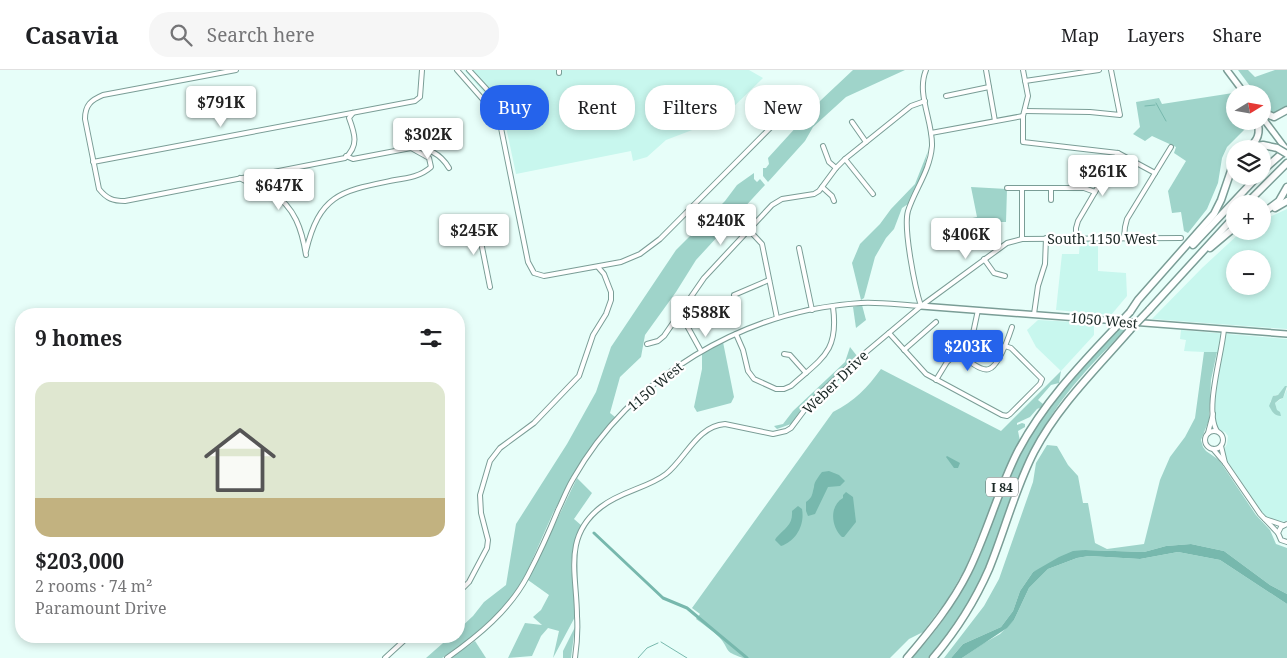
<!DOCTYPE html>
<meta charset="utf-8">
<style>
:root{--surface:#fff;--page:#f6f6f6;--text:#202124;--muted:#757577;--line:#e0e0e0;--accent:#2563eb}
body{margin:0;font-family:"Noto Serif",serif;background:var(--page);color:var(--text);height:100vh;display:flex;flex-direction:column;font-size:19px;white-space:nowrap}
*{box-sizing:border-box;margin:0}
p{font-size:16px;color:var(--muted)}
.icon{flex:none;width:28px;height:28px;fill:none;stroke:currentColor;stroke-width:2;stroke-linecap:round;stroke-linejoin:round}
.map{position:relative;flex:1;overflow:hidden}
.panel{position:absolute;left:15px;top:238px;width:450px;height:335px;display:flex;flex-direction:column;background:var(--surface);border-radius:20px;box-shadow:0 2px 8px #0003}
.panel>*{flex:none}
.top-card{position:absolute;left:480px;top:15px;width:475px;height:45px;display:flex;gap:10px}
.needle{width:32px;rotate:79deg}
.fabs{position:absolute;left:1226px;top:15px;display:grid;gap:10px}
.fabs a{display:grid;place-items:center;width:45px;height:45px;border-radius:50%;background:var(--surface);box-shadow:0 2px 8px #0003;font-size:25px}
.price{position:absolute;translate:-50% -42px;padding:0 11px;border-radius:5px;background:#fff;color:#222;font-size:16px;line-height:32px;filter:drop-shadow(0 1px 2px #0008)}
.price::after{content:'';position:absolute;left:50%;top:30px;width:15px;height:11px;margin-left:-8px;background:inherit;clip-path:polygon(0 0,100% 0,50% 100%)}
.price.active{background:var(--accent);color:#fff}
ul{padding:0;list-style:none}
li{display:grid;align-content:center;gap:10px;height:265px;padding:0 20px}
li+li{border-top:1px solid var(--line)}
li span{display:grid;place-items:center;height:155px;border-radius:15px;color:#555}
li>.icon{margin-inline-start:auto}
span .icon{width:90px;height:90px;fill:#fffc;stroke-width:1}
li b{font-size:21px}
h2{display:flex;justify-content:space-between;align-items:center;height:60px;padding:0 20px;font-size:21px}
.tag{padding:0 18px;border-radius:20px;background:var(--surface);box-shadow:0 2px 8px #0003;font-size:18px;line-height:45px}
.tag.active{background:var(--accent);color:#fff}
header{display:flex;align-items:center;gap:30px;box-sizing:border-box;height:70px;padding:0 25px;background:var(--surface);border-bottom:1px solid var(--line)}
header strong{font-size:24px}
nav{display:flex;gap:28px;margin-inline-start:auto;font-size:18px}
.search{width:350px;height:45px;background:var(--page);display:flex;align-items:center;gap:12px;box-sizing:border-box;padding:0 18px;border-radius:20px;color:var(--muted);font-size:19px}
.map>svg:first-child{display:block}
</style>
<header>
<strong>Casavia</strong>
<div class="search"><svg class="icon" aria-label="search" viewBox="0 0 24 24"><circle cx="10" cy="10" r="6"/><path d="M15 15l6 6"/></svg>Search here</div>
<nav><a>Map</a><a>Layers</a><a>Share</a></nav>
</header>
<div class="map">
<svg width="1287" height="588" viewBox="0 0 1287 588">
<rect width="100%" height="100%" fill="#e7fef9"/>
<!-- built -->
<g fill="#c8f7ee" fill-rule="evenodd">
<polygon points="464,0 749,0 763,8 721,49 666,70 647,87 633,91 631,81 516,104 505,52 496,36"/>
<path d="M1287,139V259L1152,249L1202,198L1242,161H1262L1263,150ZM1235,189H1262V216H1235Z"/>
<polygon points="1080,171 1098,171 1098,201 1126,203 1127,226 1111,245 1056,240 1062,184 1079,184"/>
<polygon points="1038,250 1094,253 1094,265 1061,301 1036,277 1027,260"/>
<polygon points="1181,260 1287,269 1287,316 1278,325 1275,325 1270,332 1277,340 1275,333 1283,328 1287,319 1287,451 1276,453 1270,451 1262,442 1224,386 1224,379 1227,374 1228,366 1225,362 1215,359 1214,349 1217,310 1222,283 1184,281 1186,270 1180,269"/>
</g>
<!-- green -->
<g fill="#9fd4ca">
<polygon points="853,0 905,0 846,27 813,57 805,71 768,112 763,106 763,98 766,98 769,94 768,88 820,31"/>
<polygon points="1238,0 1248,0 1255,7 1275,0 1287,0 1287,36 1273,44 1263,33 1262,24 1256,24"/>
<polygon points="1233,23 1235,26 1235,51 1252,52 1227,77 1222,88 1218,113 1207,139 1188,163 1184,161 1181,142 1172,143 1168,121 1186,91 1174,83 1176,77 1152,66 1145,71 1133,64 1140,57 1136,32 1159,28 1162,34"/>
<polygon points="928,81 921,112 908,134 902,138 894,159 886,168 875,187 864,228 861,230 852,193 860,174 880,154 891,139 915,114"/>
<polygon points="754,103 754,109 757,112 760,109 765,115 696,190 676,222 645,265 641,287 620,307 610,343 615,347 603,361 576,400 553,443 526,504 514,524 497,544 464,573 442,588 426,588 451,566 459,566 459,559 473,546 484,532 506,515 516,454 567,374 596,322 611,277 676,180 725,131 737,115"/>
<polygon points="971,117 1007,119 1006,152 985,152 985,163 944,177 940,155 977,147"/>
<polygon points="862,235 866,250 856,258 853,237"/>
<path d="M1117,259L1125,260C1094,292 1060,325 1040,366C1019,408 1007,453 988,496C973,530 952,560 929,588H912C936,562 957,533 973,501C992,462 1001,419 1021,381C1046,334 1082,298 1117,259Z"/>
<polygon points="723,272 734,327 731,333 697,342 694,337 702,299 702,283"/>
<polygon points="850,277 857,286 807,332 791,354 777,359 774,356 783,354 793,341 845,292"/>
<polygon points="1204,282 1217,282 1211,310 1209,350 1201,370 1203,377 1206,381 1219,390 1256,445 1270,460 1276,474 1287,478 1287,524 1270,515 1224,481 1191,474 1166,476 1144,482 1085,480 1033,502 1020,521 1013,541 1001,557 963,574 951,588 944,588 984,536 999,509 1033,412 1036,393 1047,375 1057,376 1068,395 1078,406 1083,433 1088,433 1095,473 1107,479 1144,474 1160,410 1170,387 1185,367 1195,348"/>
<path d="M881,299L1001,361L1061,301L1059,313L1051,315L1038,330L1043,334L1042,337L1037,339L1030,347L1017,353V355L1022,353L1025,354V357L1018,361L1020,371L1003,408L965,499L947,530L923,562L909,569L890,588H743C722,581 731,580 719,567C712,560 704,555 696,549L700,544L692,538L833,342C855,331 867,318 881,299Z"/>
<path d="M1285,316H1287L1283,328L1280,329L1275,333L1277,340L1280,342L1281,346C1274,346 1272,341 1269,336L1273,326L1278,325Z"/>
<polygon points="577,408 592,423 574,449 582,456 573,480 571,495 576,545 553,588 559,561 548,558 541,566 532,586 508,588 525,553 542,555 533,547 541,540 549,525 528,510"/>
<polygon points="1178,482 1220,490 1287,534 1287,588 962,588 984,573 1000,564 1014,550 1029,518 1048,499 1077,488 1089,486 1140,489"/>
<polygon points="575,557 571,588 563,588 563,581"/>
<polygon points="475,571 486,588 451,588"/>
</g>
<!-- water -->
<g fill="#77b8ad">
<polygon points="947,386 960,393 958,398 954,398 946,387"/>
<path d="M829,401L839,405L845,411L840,416L828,417L815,444L808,446L806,441V432C813,427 812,424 814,417C814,412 819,406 822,402Z"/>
<path d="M846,422L853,427L856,452L844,467H842C831,457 829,436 843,428V425Z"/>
<path d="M798,436L802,439C805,455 796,471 781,476L775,470L776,468C785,458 793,455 792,441Z"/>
<polygon points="1191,474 1224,481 1270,515 1287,524 1287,534 1220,490 1178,482 1140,489 1089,486 1077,488 1048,499 1029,518 1014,550 1007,558 962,588 951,588 963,574 1001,557 1013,541 1020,521 1033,502 1059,487 1073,481 1085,480 1144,482 1166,476"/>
</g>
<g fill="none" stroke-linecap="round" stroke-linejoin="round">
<!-- stream -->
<g stroke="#77b8ad" stroke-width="1">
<polyline points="1156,33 1166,51"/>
<polyline points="1145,36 1155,35"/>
<polyline points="661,572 687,588"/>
<polyline points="638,588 647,578 658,573"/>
</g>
<!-- canal -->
<polyline stroke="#77b8ad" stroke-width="3" points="594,463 663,528 687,538 747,588"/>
<defs>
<g id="minor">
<path d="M236,0L103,25C91,30 85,35 85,49L99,119C107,129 113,131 125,131L345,88C359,76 355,64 349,48L353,43"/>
<polyline points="457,0 493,41 500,53 528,192 534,203 544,206 621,192 640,184 660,169 790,38"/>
<polyline points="469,0 493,26 502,29"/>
<polyline points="559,0 559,3"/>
<polyline points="986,0 995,51"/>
<polyline points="1023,0 1028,26 1023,46 1023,72 1118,83 1155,103"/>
<polyline points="1025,11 1099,0"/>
<polyline points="946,26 989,17"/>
<polyline points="1025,41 1090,42 1120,45 1111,0"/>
<polyline points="852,52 866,72"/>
<polyline points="931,63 1023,46"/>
<polyline points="823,76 829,92 836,98"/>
<path d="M411,78C426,76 441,84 449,98"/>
<polyline points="845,89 873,124"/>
<polyline points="93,92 415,31 420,27 422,0"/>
<path d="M240,108C251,115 262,117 272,123C295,137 302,160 306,185"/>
<polyline points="822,117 832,126 834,131"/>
<polyline points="1007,118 1084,118 1095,122"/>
<polyline points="1022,118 1022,169"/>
<polyline points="1051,130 1051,118"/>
<polyline points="477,152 490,217"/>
<polyline points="749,160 762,174 777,248"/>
<polyline points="1076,168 1076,158 1078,151 1118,83"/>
<polyline points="1124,168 1125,157 1127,149 1171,77"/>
<polyline points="799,178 812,240"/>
<path d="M306,181C320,123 342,121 395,110C409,108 421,106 431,97L429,88L411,78L353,89L346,86"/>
<polyline points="984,189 994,203 1005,206"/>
<polyline points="734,225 769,210"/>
<path d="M921,236C915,218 903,158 908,141C915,119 930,101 932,76C933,51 916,24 926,0"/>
<polyline points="680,243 701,281"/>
<polyline points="1034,244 1038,216 1045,194 1046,168"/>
<polyline points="889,263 926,304 1002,345 1007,346 1010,344 1040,314 1042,309 1011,278 1005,276"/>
<path d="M736,264L743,280L748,301L754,309L776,319H784L791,316C822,288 839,282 833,237"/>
<polyline points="647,274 658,271 664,266 704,208 772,135 782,129 814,124 819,121 836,98 845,89 911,36 925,31"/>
<polyline points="904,280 936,252"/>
<path d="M958,281C964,287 980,302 989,299C999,296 1009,266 1012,257"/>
<polyline points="784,284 790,285 806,303"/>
<polyline points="936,310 947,292 972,268 978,240"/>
<path d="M1217,361C1204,340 1222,285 1224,259"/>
<circle cx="1214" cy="370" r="9"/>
<polyline points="1208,363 1213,344"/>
<polyline points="1221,376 1225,393"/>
<polyline points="1213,379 1225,393 1260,444 1278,463"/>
<polyline points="1265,449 1283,455"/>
<polyline points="1287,454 1281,457 1278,463 1281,470 1287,472"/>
<polyline points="459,522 469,512 487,478 488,470 481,443 480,425 490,391 500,378 534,353 579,306 593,265 606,244 611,230 611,222 604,204 598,197"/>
<polyline points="385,588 409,566"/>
<path d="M447,588C478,566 510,540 528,505C539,484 549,462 558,440C563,430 567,419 573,409C631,307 744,240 861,233C881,232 901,235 921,236"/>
<path d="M575,588C577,574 578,560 577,546C577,505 562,467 601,437C621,421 648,418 666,404C686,388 697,356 725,354L773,364L786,361L791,358L809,334L846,299L921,236L1007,173L1022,169L1181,168"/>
</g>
<g id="major">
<polyline points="1227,0 1245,24"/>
<polyline points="1262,47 1286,79"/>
<polyline points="921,236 1287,264"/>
</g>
<g id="highway">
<polyline points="1262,42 1274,47 1287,40"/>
<polyline points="1250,77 1263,75 1277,78"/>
<path d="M1248,78C1258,71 1261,63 1257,51"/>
<polyline points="1262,101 1287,79"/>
<polyline points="1246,134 1287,93"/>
<polyline points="1275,138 1287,131"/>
<polyline points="1263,143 1279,131 1287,117"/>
<polyline points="1193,175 1258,106"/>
<polyline points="1210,178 1235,157"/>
<polyline points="1149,240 1235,146"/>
<polyline points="1130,242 1138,230 1214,144 1221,130 1235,89"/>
<path d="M907,588C930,561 952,534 968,502C987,463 998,421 1017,383C1042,335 1078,297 1115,258"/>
<path d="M933,588C956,561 975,531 989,499C1005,460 1015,419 1034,382C1058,336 1096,299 1130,260"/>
</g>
</defs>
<!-- minor casing -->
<use href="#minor" stroke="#7a9d96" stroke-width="6"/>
<!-- major casing -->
<use href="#major" stroke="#7a9d96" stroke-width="8"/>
<!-- highway casing -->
<use href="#highway" stroke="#7a9d96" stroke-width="9"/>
<!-- minor -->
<use href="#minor" stroke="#fff" stroke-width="4"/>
<!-- major -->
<use href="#major" stroke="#fff" stroke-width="5"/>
<!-- highway -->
<use href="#highway" stroke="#fff" stroke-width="6"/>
<defs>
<g id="highway-bridge">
<polyline points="1277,78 1287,84"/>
<polyline points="1115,258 1130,242"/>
<polyline points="1130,260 1149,240"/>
</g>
</defs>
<!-- highway-bridge casing -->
<use href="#highway-bridge" stroke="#7a9d96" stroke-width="9" stroke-linecap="butt"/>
<!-- highway-bridge -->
<use href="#highway-bridge" stroke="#fff" stroke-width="6"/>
</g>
<g text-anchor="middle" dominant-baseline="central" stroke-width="4.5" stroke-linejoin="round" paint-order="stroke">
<!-- shield labels -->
<rect fill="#fff" stroke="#5f6967" stroke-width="1" x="986" y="407.5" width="32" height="19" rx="4"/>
<g font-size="12" font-weight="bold" fill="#1b2926">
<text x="1002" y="417">I 84</text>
</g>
<!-- street labels -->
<g font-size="14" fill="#1b2926" stroke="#fff">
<text x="1102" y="168">South 1150 West</text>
<text transform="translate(1104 250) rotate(5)">1050 West</text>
<text transform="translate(835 312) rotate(-44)">Weber Drive</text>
<text transform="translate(655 316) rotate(-40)">1150 West</text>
</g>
</g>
</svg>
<div class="fabs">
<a><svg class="needle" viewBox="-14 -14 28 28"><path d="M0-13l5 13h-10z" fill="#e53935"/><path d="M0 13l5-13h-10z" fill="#757577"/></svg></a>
<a><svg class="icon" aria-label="layers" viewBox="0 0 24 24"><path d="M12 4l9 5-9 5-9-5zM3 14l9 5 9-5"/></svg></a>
<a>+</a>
<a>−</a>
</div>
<b class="price" style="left:221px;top:58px">$791K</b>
<b class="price" style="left:428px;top:90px">$302K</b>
<b class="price" style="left:1103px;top:127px">$261K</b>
<b class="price" style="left:279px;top:141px">$647K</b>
<b class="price" style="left:721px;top:176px">$240K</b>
<b class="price" style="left:474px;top:186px">$245K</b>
<b class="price" style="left:966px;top:190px">$406K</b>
<b class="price" style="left:706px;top:268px">$588K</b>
<b class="price active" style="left:968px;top:302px">$203K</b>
<div class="top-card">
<a class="tag active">Buy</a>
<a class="tag">Rent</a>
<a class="tag">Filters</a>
<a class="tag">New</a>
</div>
<section class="panel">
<h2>9 homes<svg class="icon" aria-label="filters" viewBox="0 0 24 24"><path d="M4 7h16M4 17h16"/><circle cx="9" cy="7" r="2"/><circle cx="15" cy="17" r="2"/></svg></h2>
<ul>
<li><span style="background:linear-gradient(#dfe7d0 75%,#c2b280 0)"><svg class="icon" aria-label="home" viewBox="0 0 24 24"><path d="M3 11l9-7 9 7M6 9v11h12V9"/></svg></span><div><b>$203,000</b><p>2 rooms · 74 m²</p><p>Paramount Drive</p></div></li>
</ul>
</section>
</div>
